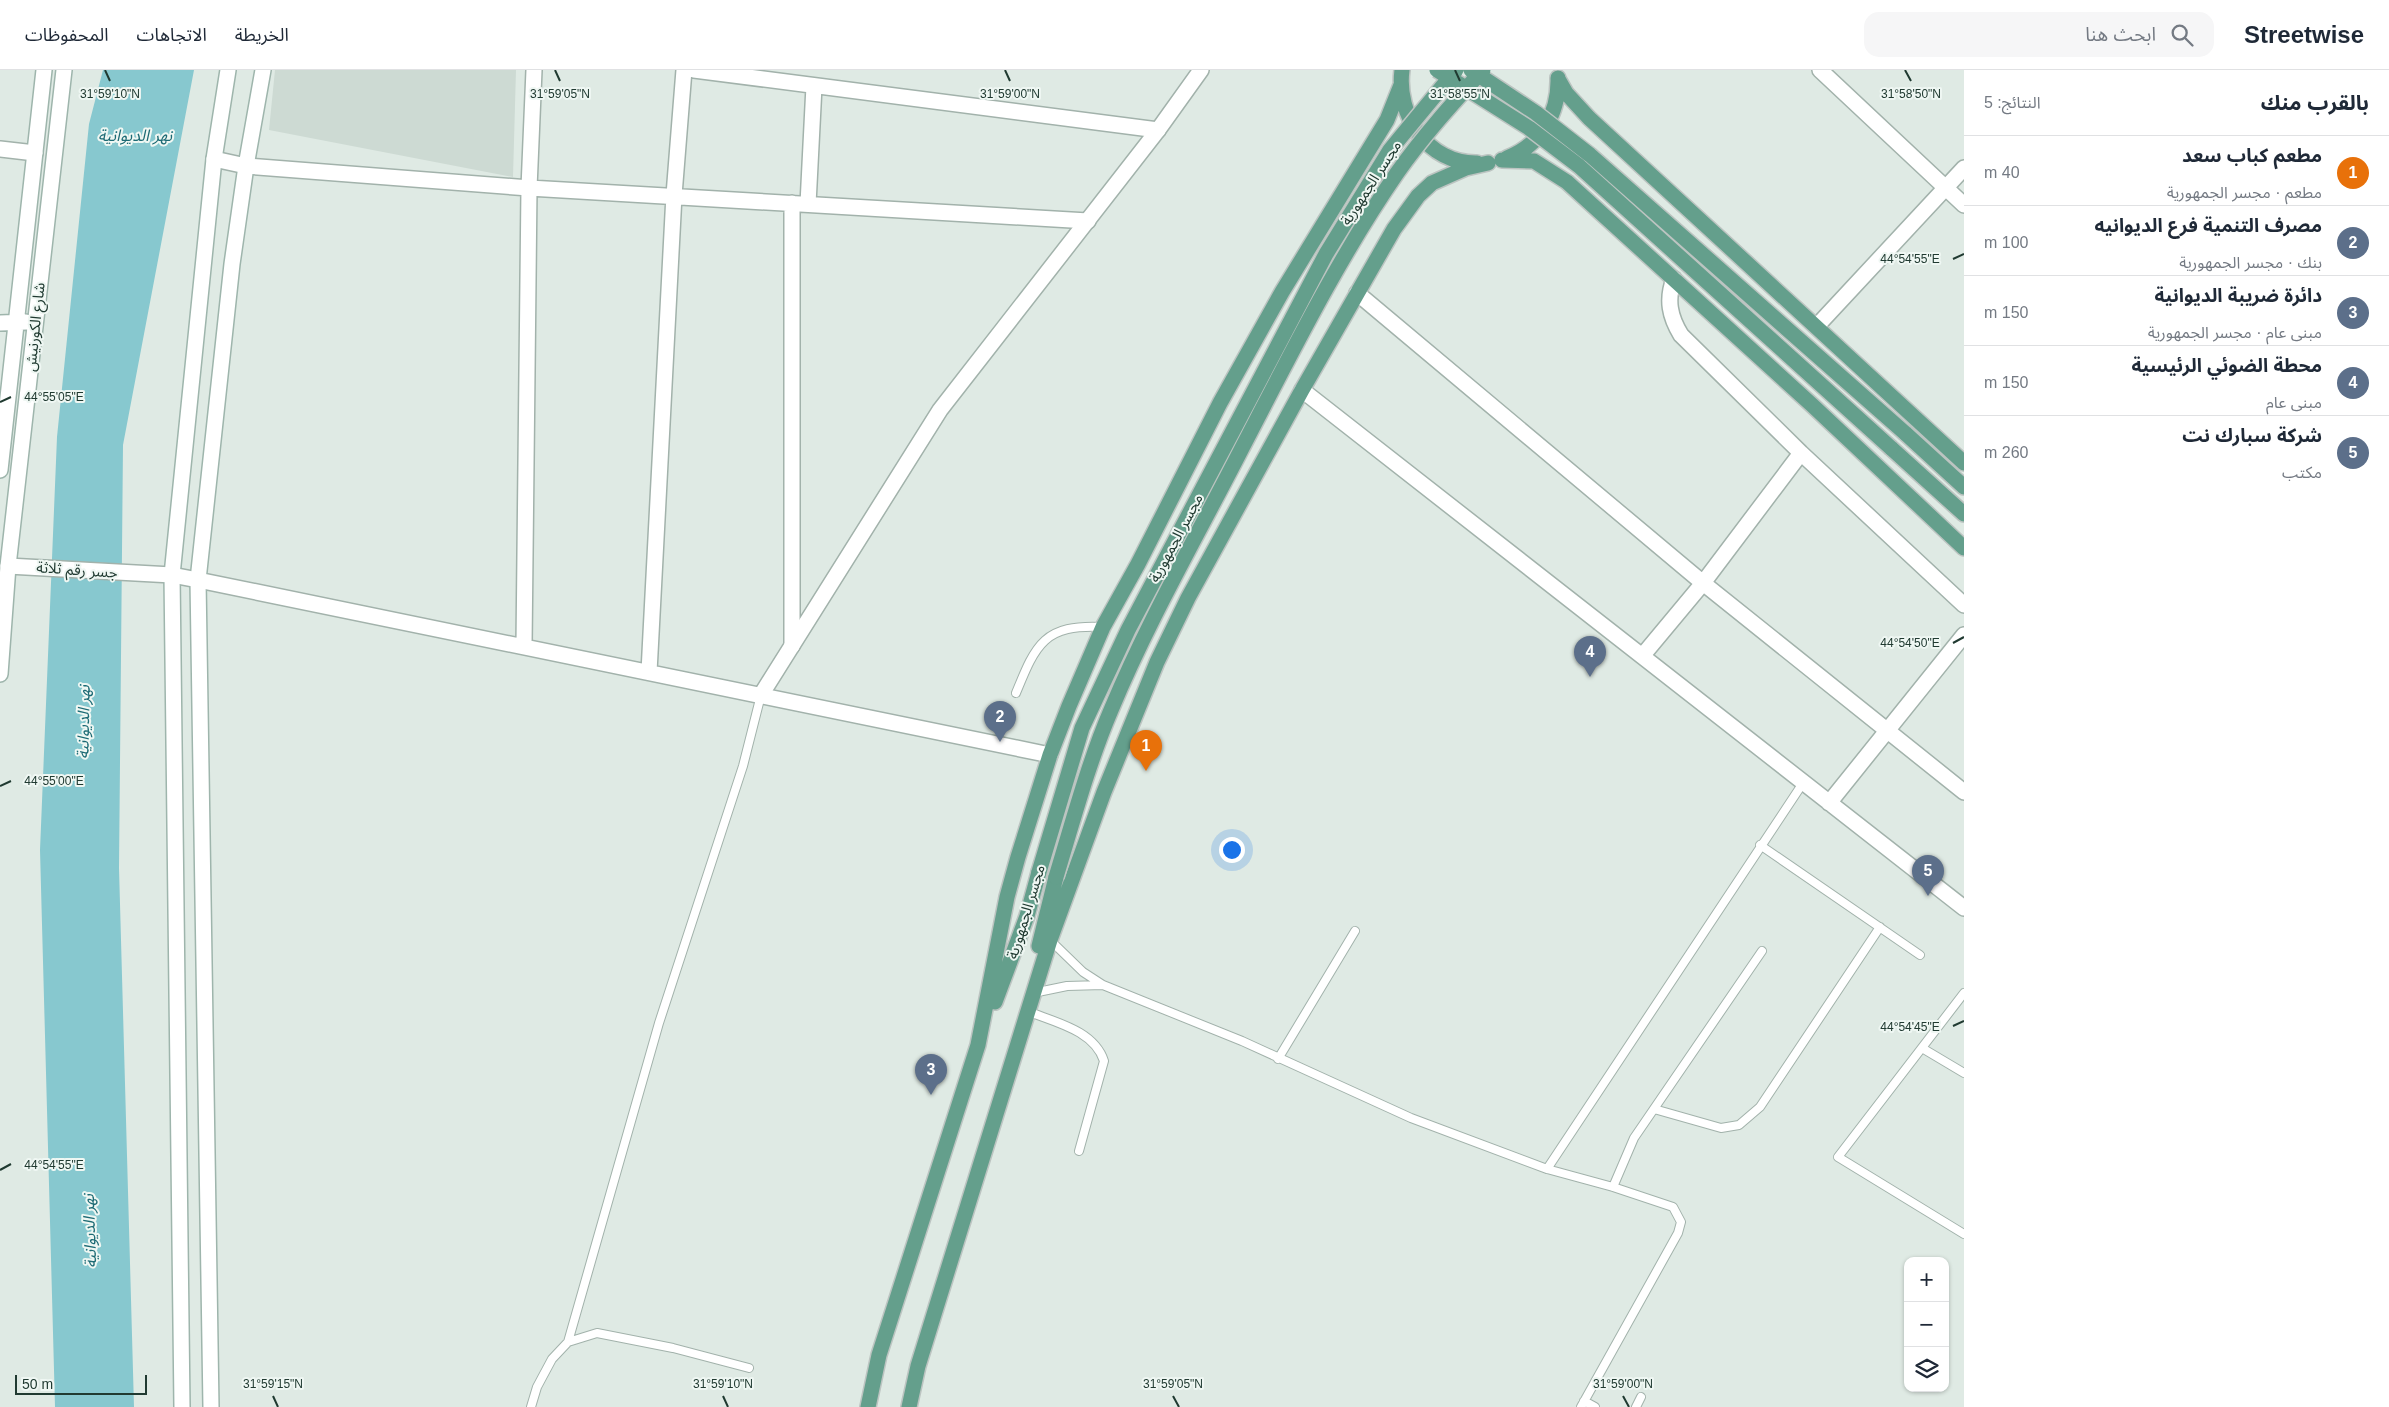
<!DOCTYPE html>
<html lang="ar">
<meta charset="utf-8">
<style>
:root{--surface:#fff;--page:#f6f6f7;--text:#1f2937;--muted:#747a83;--line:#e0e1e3;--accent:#2563eb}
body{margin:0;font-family:Helvetica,"Noto Sans Arabic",sans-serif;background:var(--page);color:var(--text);direction:rtl}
.controls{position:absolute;right:15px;bottom:15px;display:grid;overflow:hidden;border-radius:10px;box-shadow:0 1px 4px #0004}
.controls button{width:45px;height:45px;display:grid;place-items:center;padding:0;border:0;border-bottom:1px solid var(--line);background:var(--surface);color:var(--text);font:25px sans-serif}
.scale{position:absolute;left:15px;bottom:12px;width:132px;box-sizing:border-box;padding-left:5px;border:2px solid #203a31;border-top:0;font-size:14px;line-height:18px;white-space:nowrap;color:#203a31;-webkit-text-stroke:4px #eff7f3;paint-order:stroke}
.you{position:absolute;left:1231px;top:779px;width:18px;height:18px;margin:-12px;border:4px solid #fff;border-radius:50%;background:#1a73e8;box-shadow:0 0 0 8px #1a73e833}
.badge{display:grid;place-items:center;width:32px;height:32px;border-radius:50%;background:var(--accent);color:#fff;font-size:16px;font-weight:700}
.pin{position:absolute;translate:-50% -41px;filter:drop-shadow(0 1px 2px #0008)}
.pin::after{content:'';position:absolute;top:26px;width:18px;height:15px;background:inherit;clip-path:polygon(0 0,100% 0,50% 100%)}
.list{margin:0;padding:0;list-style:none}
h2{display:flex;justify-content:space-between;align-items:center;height:65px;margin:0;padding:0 20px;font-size:21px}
h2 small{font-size:16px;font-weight:400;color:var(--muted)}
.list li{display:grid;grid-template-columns:32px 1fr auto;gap:15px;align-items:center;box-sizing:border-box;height:70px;padding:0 20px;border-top:1px solid var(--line)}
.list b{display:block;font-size:19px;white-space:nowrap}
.list p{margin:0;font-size:16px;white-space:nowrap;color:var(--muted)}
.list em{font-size:16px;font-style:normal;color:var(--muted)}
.icon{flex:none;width:28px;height:28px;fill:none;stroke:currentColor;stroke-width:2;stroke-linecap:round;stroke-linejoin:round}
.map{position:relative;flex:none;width:1964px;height:1337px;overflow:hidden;direction:ltr}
header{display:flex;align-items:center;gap:30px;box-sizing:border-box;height:70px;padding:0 25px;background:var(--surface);border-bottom:1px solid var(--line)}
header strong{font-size:24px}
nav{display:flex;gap:28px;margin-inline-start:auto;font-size:18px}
.search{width:350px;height:45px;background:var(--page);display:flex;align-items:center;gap:12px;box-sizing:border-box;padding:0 18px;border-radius:15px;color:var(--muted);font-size:19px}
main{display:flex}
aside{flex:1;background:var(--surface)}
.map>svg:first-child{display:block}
</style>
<header>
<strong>Streetwise</strong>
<div class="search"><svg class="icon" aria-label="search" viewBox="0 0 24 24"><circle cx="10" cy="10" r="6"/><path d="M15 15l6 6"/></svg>ابحث هنا</div>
<nav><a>الخريطة</a><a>الاتجاهات</a><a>المحفوظات</a></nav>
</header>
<main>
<aside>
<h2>بالقرب منك<small>النتائج: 5</small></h2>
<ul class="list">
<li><span class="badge" style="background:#e8710a">1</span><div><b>مطعم كباب سعد</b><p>مطعم · مجسر الجمهورية</p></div><em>40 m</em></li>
<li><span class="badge" style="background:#5c6f8a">2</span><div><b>مصرف التنمية فرع الديوانيه</b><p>بنك · مجسر الجمهورية</p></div><em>100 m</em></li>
<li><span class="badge" style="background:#5c6f8a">3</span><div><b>دائرة ضريبة الديوانية</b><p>مبنى عام · مجسر الجمهورية</p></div><em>150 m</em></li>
<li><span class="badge" style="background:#5c6f8a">4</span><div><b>محطة الضوئي الرئيسية</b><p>مبنى عام</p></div><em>150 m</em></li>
<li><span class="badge" style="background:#5c6f8a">5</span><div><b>شركة سبارك نت</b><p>مكتب</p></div><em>260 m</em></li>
</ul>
</aside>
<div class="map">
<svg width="1964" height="1337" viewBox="0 0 1964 1337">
<rect width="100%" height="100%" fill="#dfeae4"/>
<path fill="#cddad3" d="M 275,0 L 516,0 L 513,107 L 269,60 Z"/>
<path fill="#87c8cf" d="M 103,0 L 194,0 L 123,375 L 119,798 L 134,1337 L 55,1337 L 40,780 L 57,367 L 89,54 Z"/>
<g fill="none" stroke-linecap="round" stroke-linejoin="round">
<defs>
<path id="service" d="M 1016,623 C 1036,574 1044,554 1103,557
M 1760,775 L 1920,885
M 1050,870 L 1083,902 L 1103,915 L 1242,971 L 1411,1048 L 1547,1099 L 1613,1117 L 1673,1137 L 1681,1152 L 1678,1163 L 1581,1337
M 1033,923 L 1067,916 L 1103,915
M 1964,923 L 1838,1087 L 1964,1164
M 1027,941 C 1054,952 1094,960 1104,991 L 1079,1081
M 1922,978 L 1964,1003
M 1278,989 L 1355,861
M 1654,1039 L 1721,1058 L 1739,1055 L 1760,1037 L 1880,857
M 1547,1099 L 1803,713
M 1613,1117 L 1634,1068 L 1762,881
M 568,1272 L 659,953 L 743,696 L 761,625
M 1584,1331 L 1595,1337
M 531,1337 L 537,1317 L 552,1289 L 568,1272 L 597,1263 L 673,1278 L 749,1298
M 1636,1337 L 1641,1327"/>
<path id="minor" d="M 694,0 L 1158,60
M 1820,0 L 1964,135
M 0,79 L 35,83
M 214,89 L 246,96 L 529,118 L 1088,151
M 792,133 L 792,576
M 808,134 L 814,16
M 1674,209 C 1666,230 1670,247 1681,265 L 1801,383 L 1964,535
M 1357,223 L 1703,513 L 1964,722
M 1817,256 L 1964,98
M 1302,320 L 1964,838
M 8,496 L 172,505 L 198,510 L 1050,685
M 524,576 L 529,118 L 534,0
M 1643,585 L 1703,513 L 1801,383
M 649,602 L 674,125 L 684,0
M 1829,733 L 1964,565"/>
<path id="tertiary" d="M 761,625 L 940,340 L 1158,60 L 1201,0"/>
<path id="secondary" d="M 0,253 L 26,252
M 0,400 L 44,0
M 0,604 L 8,496 L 64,0
M 182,1337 L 172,505 L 214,89 L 228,0
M 211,1337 L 198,510 L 232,194 L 246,96 L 263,0"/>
<path id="primary" d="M 1402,0 C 1396,45 1428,94 1477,93
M 1558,9 L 1566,23 L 1589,48 L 1964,393
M 1507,88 C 1541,75 1559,43 1558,8
M 1502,90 L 1534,91 L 1567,112 L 1812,335 L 1964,478
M 1905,363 L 1964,417
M 1891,378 L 1964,444
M 1039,876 L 1056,807
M 995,932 L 1027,846 L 1039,802
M 868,1337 L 879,1285 L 978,975 L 1007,827 L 1018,787 L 1050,685 L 1069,636 L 1103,557 L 1138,494 L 1220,333 L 1282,222 L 1387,50 L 1401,15
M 909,1337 L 918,1296 L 1050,870 L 1104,722 L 1157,592 L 1188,528 L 1302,320 L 1394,159 L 1418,126 L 1432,113 L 1466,98 L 1488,93"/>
</defs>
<use href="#service" stroke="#a2b2ab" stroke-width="10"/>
<use href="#minor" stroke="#a2b2ab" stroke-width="18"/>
<use href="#tertiary" stroke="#a2b2ab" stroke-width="18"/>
<use href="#secondary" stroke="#9eb5ac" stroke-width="18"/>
<use href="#primary" stroke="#bcc4c1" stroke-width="18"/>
<use href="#service" stroke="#fff" stroke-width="8"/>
<use href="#minor" stroke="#fff" stroke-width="15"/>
<use href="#tertiary" stroke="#fff" stroke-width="15"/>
<use href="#secondary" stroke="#fff" stroke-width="15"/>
<use href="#primary" stroke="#649f8c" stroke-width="15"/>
<defs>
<path id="primary-bridge" d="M 1437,0 L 1529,58 L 1579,96 L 1891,378
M 1471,0 L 1536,43 L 1590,85 L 1905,363
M 1039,802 L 1082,658 L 1128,560 L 1326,184 L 1390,80 L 1456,0
M 1056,807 C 1073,751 1088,694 1111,640 C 1148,551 1197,466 1241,380 C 1290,286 1337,190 1397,103 C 1423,66 1453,33 1483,0"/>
</defs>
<use href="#primary-bridge" stroke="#bcc4c1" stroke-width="18" stroke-linecap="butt"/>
<use href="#primary-bridge" stroke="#649f8c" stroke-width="15"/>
</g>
<path fill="none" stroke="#203a31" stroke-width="2" d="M 105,0 L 110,11M 555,0 L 560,11M 1005,0 L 1010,11M 1455,0 L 1460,11M 1905,0 L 1911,11M 1953,189 L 1964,184M 0,332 L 11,327M 1953,573 L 1964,567M 0,716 L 11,711M 1953,956 L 1964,951M 0,1100 L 11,1094M 273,1326 L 278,1337M 723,1326 L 728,1337M 1173,1326 L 1179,1337M 1623,1326 L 1629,1337"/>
<g text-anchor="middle" stroke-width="4" stroke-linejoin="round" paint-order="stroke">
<g font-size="15" fill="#203a31" stroke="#eff7f3">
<text transform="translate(1371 113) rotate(-57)" y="5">مجسر الجمهورية</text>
<text transform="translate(35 257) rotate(-84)" y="5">شارع الكورنيش</text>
<text transform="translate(1176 468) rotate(-62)" y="5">مجسر الجمهورية</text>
<text transform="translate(77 500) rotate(4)" y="5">جسر رقم ثلاثة</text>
<text transform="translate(1026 842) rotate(-73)" y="5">مجسر الجمهورية</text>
</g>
<g font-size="16" font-style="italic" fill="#1c6a74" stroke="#eff7f3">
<text x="135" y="71">نهر الديوانية</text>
<text transform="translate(83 652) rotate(-89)" y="6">نهر الديوانية</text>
<text transform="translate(89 1161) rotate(-92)" y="6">نهر الديوانية</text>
</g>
</g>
<g font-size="12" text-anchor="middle" fill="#203a31" stroke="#eff7f3" stroke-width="4" stroke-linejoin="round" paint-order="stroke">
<text x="110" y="28">31°59'10"N</text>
<text x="560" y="28">31°59'05"N</text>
<text x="1010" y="28">31°59'00"N</text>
<text x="1911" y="28">31°58'50"N</text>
<text x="1460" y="28">31°58'55"N</text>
<text x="1910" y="193">44°54'55"E</text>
<text x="54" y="331">44°55'05"E</text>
<text x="1910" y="577">44°54'50"E</text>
<text x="54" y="715">44°55'00"E</text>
<text x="1910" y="961">44°54'45"E</text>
<text x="54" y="1099">44°54'55"E</text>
<text x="273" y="1318">31°59'15"N</text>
<text x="723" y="1318">31°59'10"N</text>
<text x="1173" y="1318">31°59'05"N</text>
<text x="1623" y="1318">31°59'00"N</text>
</g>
</svg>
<div class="controls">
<button>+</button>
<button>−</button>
<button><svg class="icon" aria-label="layers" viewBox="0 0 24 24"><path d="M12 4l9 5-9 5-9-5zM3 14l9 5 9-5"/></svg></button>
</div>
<div class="scale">50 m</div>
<div class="you"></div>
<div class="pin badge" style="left:1146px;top:701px;background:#e8710a">1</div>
<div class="pin badge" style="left:1000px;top:672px;background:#5c6f8a">2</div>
<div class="pin badge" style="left:931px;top:1025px;background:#5c6f8a">3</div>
<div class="pin badge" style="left:1590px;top:607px;background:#5c6f8a">4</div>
<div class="pin badge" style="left:1928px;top:826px;background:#5c6f8a">5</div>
</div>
</main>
